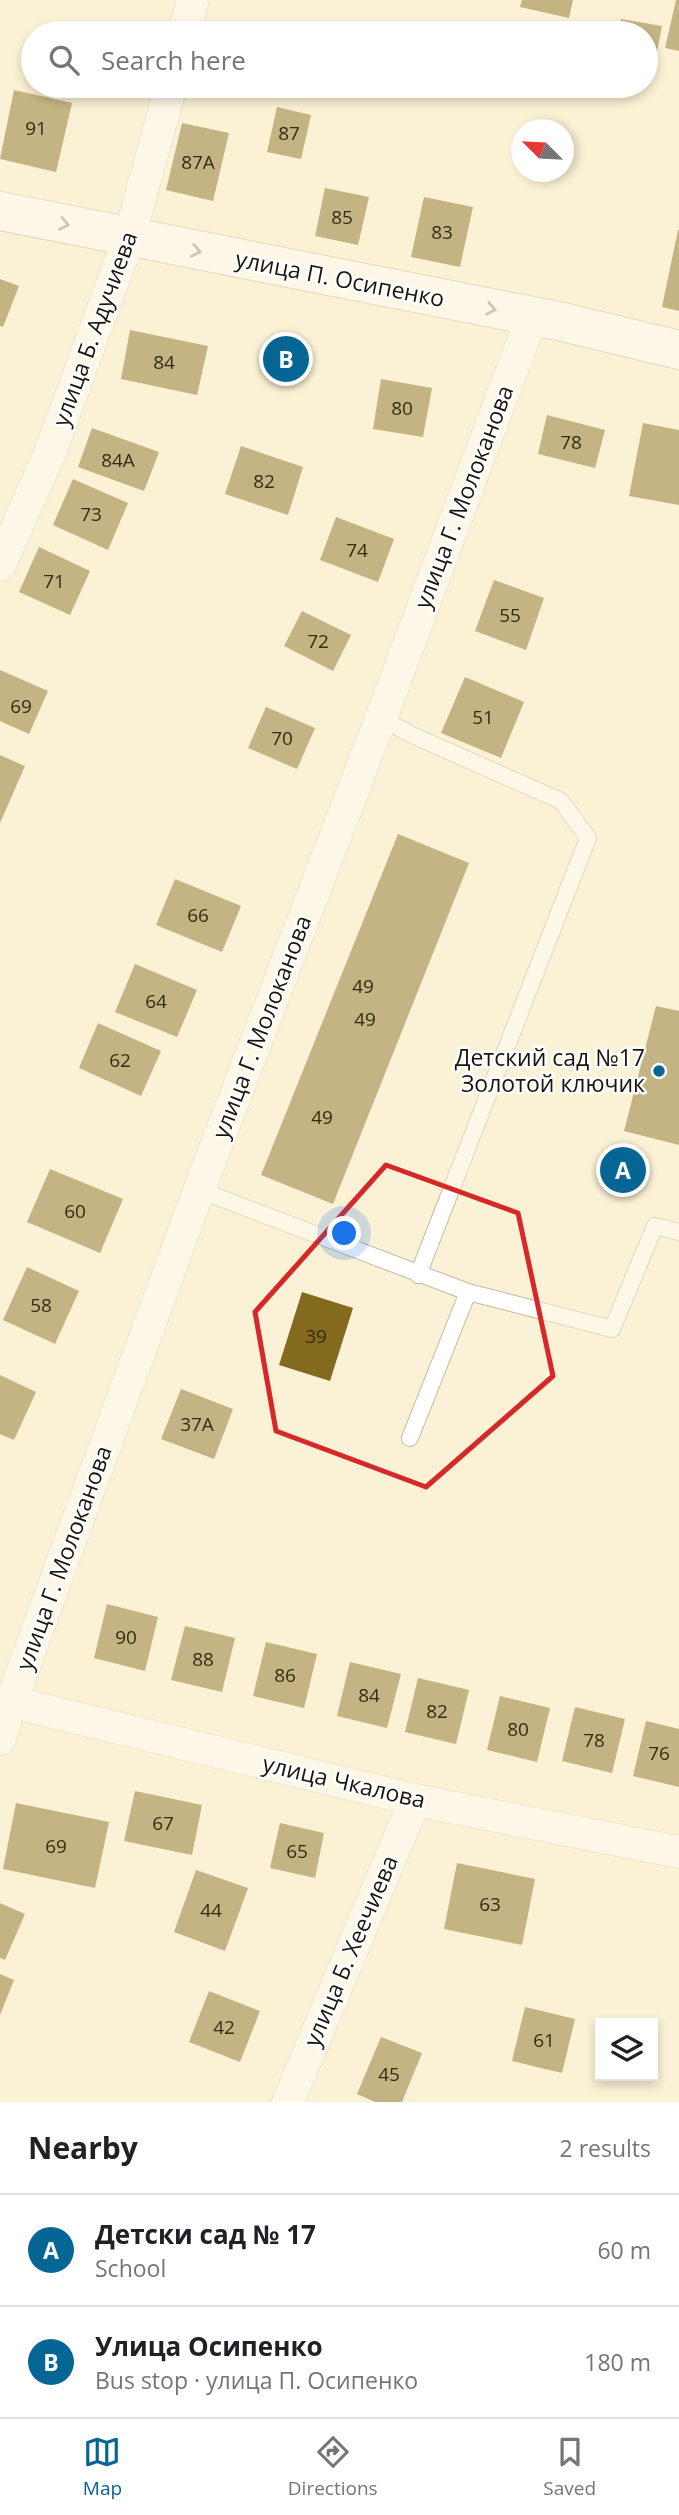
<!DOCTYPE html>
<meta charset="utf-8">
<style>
:root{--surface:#fff;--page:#f6f6f6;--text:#202124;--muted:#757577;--line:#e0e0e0;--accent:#056695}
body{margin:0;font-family:"Open Sans",sans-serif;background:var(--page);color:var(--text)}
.controls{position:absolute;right:21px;bottom:21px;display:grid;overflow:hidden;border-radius:0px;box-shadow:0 4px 10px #0003}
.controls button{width:63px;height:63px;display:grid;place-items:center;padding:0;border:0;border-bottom:2px solid var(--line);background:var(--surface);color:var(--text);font:35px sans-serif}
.compass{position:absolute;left:511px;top:119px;width:63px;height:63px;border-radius:50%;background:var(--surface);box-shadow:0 4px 10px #0003;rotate:294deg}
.you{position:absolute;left:345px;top:1234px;width:24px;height:24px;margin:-18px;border:5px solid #fff;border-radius:50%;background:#1a73e8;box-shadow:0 0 0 10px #1a73e833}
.badge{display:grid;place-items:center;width:46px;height:46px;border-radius:50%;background:var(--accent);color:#fff;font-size:23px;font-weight:700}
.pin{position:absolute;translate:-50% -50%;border:4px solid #fff;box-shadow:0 2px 7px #0006}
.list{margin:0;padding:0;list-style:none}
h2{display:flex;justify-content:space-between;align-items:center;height:91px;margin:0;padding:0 28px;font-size:30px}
h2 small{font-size:23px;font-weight:400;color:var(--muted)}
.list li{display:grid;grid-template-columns:46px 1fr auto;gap:21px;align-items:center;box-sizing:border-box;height:112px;padding:0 28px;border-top:2px solid var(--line)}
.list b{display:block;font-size:26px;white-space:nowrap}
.list p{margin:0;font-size:23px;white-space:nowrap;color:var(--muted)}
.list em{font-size:23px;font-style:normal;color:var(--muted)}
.icon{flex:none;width:38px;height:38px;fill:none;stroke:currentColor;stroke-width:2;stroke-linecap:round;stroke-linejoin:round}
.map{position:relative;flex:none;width:679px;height:2102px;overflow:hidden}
.search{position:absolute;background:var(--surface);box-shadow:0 4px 10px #0003;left:21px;right:21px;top:21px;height:77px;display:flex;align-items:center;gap:18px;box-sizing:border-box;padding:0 24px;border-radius:38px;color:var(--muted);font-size:26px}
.sheet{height:315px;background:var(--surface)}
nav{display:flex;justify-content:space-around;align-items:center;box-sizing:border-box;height:98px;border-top:2px solid var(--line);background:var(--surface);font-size:19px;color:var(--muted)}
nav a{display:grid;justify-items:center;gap:4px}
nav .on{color:var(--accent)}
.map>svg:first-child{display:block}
</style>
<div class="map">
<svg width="679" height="2102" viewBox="0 0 679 2102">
<rect width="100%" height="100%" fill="#fbf1d6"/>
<path fill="#836a1f" d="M 522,0 L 573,0 L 569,18 L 520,7 Z
M 676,0 L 679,0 L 679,51 L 665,48 Z
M 621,19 L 662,26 L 654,67 L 646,66 L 646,33 L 619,33 Z
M 14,90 L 72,103 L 56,172 L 0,159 Z
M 277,107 L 311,115 L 301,159 L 267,152 Z
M 182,123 L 229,133 L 213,201 L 166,190 Z
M 325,188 L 369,197 L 358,245 L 315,236 Z
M 424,197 L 473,207 L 460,267 L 411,257 Z
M 678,230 L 679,230 L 679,311 L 662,307 Z
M 0,279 L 19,286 L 3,327 L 0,326 Z
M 130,330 L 208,346 L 197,395 L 121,379 Z
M 270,353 L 296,357 L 293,379 L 266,374 Z
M 381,379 L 432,388 L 423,437 L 373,429 Z
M 547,415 L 605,430 L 595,468 L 538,454 Z
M 643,423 L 679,430 L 679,505 L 629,496 Z
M 92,428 L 159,452 L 144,491 L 78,467 Z
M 241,446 L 303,467 L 288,515 L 225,494 Z
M 73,479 L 128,503 L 108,550 L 53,525 Z
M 336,517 L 394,539 L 378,582 L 320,560 Z
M 39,547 L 90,571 L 70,615 L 19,592 Z
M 494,580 L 544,598 L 526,650 L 475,631 Z
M 302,611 L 351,635 L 333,671 L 284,646 Z
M 0,670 L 48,691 L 29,734 L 0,721 Z
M 465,677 L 524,702 L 501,758 L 441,733 Z
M 266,707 L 315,728 L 297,769 L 248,748 Z
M 0,755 L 25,766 L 0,823 Z
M 398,834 L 469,863 L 333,1204 L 261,1175 Z
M 175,879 L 241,906 L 222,952 L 156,925 Z
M 135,964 L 197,990 L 177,1037 L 115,1012 Z
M 656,1006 L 679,1011 L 679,1145 L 624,1131 Z
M 98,1023 L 161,1051 L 141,1096 L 79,1068 Z
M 50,1169 L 123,1199 L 100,1253 L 27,1222 Z
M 27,1267 L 79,1291 L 55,1344 L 3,1320 Z
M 302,1292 L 353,1308 L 330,1381 L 279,1365 Z
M 0,1375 L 36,1392 L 14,1440 L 0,1434 Z
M 181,1389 L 233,1409 L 214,1459 L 161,1439 Z
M 107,1604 L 158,1617 L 145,1671 L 94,1658 Z
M 185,1626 L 235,1638 L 222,1692 L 171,1680 Z
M 266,1642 L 317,1654 L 304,1708 L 253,1696 Z
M 350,1662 L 401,1674 L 387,1728 L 337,1716 Z
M 418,1678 L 469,1690 L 456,1744 L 405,1732 Z
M 500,1696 L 550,1708 L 537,1762 L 487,1750 Z
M 575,1707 L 625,1719 L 612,1773 L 562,1761 Z
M 646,1721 L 679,1729 L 679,1787 L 633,1776 Z
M 135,1791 L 202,1805 L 192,1855 L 124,1841 Z
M 16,1803 L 109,1822 L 95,1888 L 3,1869 Z
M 280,1823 L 324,1833 L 315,1878 L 270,1868 Z
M 457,1863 L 535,1879 L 522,1945 L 444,1929 Z
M 196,1870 L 248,1888 L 225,1951 L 174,1932 Z
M 0,1903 L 25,1914 L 5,1960 L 0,1958 Z
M 0,1974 L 14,1980 L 0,2015 Z
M 209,1991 L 260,2011 L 240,2062 L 189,2042 Z
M 525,2007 L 575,2019 L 562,2073 L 512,2061 Z
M 381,2037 L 422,2053 L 402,2102 L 375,2102 L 357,2094 Z"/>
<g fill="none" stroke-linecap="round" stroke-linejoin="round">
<defs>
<path id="service" d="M 381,718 L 412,735 L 561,801 L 588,838 L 418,1275
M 199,1190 L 468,1292 L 612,1329 L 655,1226 L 679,1232
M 410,1438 L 468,1292"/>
<path id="minor" d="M 184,33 L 193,0
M 0,565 L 49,455 L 129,238 L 171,86
M 11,1702 L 415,1800 L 679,1852
M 0,1739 L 11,1702 L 199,1190 L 381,718 L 532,317
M 288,2102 L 415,1800"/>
<path id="secondary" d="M 0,211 L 563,322 L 679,350"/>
</defs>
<use href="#service" stroke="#c2b99f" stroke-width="18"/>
<use href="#minor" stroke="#c2b99f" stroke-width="33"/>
<use href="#secondary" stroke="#c2b99f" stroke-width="40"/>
<use href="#service" stroke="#fff" stroke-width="16"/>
<use href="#minor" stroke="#fff" stroke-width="32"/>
<use href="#secondary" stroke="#fff" stroke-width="38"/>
</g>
<defs><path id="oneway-chevron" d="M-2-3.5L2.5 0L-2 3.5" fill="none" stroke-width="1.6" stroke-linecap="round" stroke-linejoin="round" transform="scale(1.75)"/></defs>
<g stroke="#989692">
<use href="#oneway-chevron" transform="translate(64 224) rotate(12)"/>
<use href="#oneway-chevron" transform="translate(196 251) rotate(11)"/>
<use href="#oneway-chevron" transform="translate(491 309) rotate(11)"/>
</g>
<path d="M0 0H679V2102H0ZM 386,1165 L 518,1213 L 553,1376 L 426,1487 L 276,1431 L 255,1312 Z" fill="#fbf1d6" fill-opacity=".55" fill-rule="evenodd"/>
<path fill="none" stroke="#d62828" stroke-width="5" stroke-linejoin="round" d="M 386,1165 L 518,1213 L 553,1376 L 426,1487 L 276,1431 L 255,1312 Z"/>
<circle fill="#056695" stroke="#fff" stroke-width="2.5" cx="659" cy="1071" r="7"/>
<g text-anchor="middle" stroke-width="5" stroke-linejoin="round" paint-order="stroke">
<g font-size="19" fill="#342b12">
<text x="36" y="135">91</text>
<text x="289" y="140">87</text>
<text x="198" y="169">87А</text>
<text x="342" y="224">85</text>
<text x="442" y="239">83</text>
<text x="164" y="369">84</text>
<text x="402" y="415">80</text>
<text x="571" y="449">78</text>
<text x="118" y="467">84А</text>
<text x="264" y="488">82</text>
<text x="91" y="521">73</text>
<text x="357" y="557">74</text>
<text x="54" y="588">71</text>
<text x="510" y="622">55</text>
<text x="318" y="648">72</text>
<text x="21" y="713">69</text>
<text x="483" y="724">51</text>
<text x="282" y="745">70</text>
<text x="198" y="922">66</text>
<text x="363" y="993">49</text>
<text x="156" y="1008">64</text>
<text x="365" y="1026">49</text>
<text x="120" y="1067">62</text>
<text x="322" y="1124">49</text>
<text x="75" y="1218">60</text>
<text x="41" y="1312">58</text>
<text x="316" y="1343">39</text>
<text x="197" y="1431">37А</text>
<text x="126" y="1644">90</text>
<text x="203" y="1666">88</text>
<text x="285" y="1682">86</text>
<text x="369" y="1702">84</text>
<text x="437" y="1718">82</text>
<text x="518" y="1736">80</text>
<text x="594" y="1747">78</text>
<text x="659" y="1760">76</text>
<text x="163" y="1830">67</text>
<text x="56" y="1853">69</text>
<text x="297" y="1858">65</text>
<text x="490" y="1911">63</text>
<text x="211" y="1917">44</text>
<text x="224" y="2034">42</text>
<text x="544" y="2047">61</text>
<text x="389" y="2081">45</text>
</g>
<g font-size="23" fill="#1a160d" stroke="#fff">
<text transform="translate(340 279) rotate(11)" y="8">улица П. Осипенко</text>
<text transform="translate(95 329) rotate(-70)" y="8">улица Б. Адучиева</text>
<text transform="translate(464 497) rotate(-69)" y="8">улица Г. Молоканова</text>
<text transform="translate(262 1027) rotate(-69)" y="8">улица Г. Молоканова</text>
<text transform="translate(64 1558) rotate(-70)" y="8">улица Г. Молоканова</text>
<text transform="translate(344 1782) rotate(13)" y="8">улица Чкалова</text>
<text transform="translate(351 1951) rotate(-67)" y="8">улица Б. Хеечиева</text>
</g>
<g font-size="23" fill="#1a160d" stroke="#fff" text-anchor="end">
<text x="645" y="1066">Детский сад №17<tspan x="645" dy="26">Золотой ключик</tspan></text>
</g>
</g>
</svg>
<div class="controls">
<button><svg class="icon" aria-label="layers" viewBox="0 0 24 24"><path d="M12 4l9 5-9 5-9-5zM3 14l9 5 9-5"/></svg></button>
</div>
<svg class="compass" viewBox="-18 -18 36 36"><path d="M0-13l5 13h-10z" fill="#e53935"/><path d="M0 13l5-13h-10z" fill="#757577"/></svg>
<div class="you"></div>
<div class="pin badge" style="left:623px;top:1170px">A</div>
<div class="pin badge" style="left:286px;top:359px">B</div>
<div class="search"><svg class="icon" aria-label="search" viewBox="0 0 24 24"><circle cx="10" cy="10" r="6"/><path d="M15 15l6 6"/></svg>Search here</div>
</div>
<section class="sheet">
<h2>Nearby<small>2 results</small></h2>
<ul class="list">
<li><span class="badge">A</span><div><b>Детски сад № 17</b><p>School</p></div><em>60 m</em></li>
<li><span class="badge">B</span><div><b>Улица Осипенко</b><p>Bus stop · улица П. Осипенко</p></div><em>180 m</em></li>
</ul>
</section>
<nav>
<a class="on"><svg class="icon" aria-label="map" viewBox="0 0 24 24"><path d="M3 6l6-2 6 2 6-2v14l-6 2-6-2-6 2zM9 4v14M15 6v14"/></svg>Map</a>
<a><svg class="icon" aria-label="directions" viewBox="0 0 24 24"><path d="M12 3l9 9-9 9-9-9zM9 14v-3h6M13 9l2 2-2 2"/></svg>Directions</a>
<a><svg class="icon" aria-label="saved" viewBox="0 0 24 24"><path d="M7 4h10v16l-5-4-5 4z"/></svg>Saved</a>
</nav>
